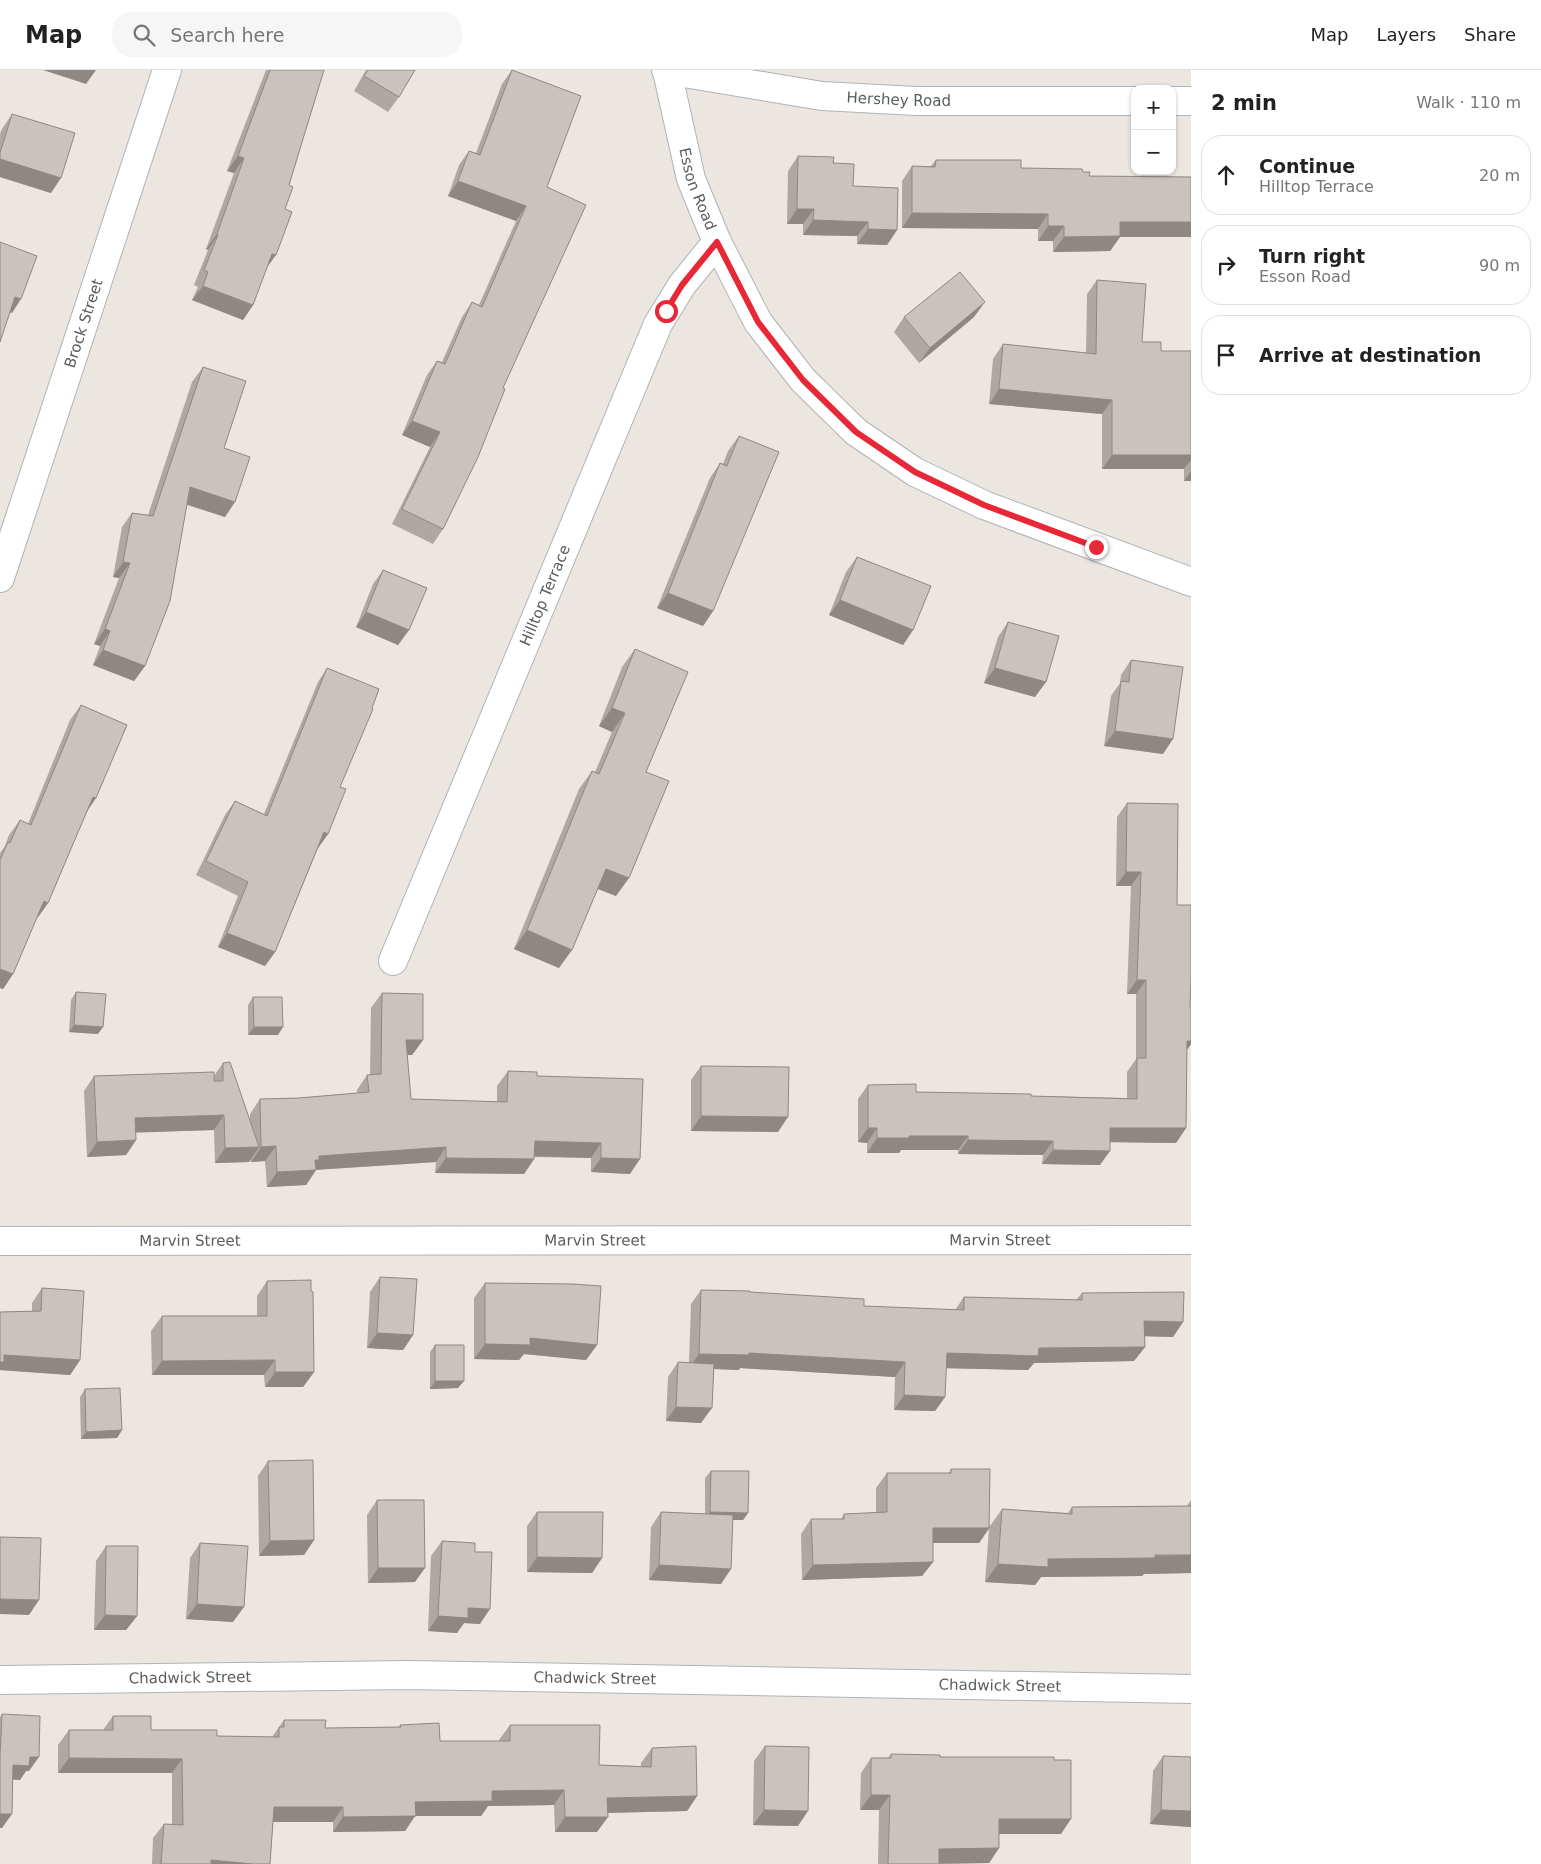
<!DOCTYPE html>
<meta charset="utf-8">
<style>
:root{--surface:#fff;--page:#f6f6f6;--text:#222;--muted:#767676;--line:#e0e0e0}
body{margin:0;font-family:"DejaVu Sans",sans-serif;background:var(--page);color:var(--text)}
.controls{position:absolute;right:15px;top:15px;display:grid;overflow:hidden;border-radius:10px;box-shadow:0 1px 4px #0004}
.controls button{width:45px;height:45px;display:grid;place-items:center;padding:0;border:0;border-bottom:1px solid var(--line);background:var(--surface);color:var(--text);font:25px sans-serif}
.stop{position:absolute;width:15px;height:15px;margin:-11px;border:4px solid #e82837;border-radius:50%;background:#fff}
.stop.end{background:#e82837;border-color:#fff;box-shadow:0 1px 5px #0008}
.list{margin:0;padding:0;list-style:none}
h2{display:flex;justify-content:space-between;align-items:center;height:65px;margin:0;padding:0 20px;font-size:21px}
h2 small{font-size:16px;font-weight:400;color:var(--muted)}
.list li{display:grid;grid-template-columns:32px 1fr auto;gap:15px;align-items:center;box-sizing:border-box;height:80px;margin:0 10px 10px;padding:0 10px;border:1px solid var(--line);border-radius:20px}
.list b{display:block;font-size:19px;white-space:nowrap}
.list p{margin:0;font-size:16px;white-space:nowrap;color:var(--muted)}
.list em{font-size:16px;font-style:normal;color:var(--muted)}
.icon{flex:none;width:28px;height:28px;fill:none;stroke:currentColor;stroke-width:2;stroke-linecap:round;stroke-linejoin:round}
.map{position:relative;flex:none;width:1191px;height:1794px;overflow:hidden}
header{display:flex;align-items:center;gap:30px;box-sizing:border-box;height:70px;padding:0 25px;background:var(--surface);border-bottom:1px solid var(--line)}
header strong{font-size:24px}
nav{display:flex;gap:28px;margin-inline-start:auto;font-size:18px}
.search{width:350px;height:45px;background:var(--page);display:flex;align-items:center;gap:12px;box-sizing:border-box;padding:0 18px;border-radius:20px;color:var(--muted);font-size:19px}
main{display:flex}
aside{flex:1;background:var(--surface)}
.map>svg:first-child{display:block}
</style>
<header>
<strong>Map</strong>
<div class="search"><svg class="icon" aria-label="search" viewBox="0 0 24 24"><circle cx="10" cy="10" r="6"/><path d="M15 15l6 6"/></svg>Search here</div>
<nav><a>Map</a><a>Layers</a><a>Share</a></nav>
</header>
<main>
<div class="map">
<svg width="1191" height="1794" viewBox="0 0 1191 1794">
<rect width="100%" height="100%" fill="#ebe6df"/>
<g fill="none" stroke-linecap="round" stroke-linejoin="round">
<defs>
<g id="street">
<path id="s1" d="M 666,0 L 822,26 L 916,31 L 1135,31"/>
<path id="s2" d="M 667,1 L 691,109 L 717,172 L 758,252 L 803,310 L 856,362 L 915,402 L 984,435 L 1191,512"/>
<path d="M 1172,31 L 1191,31"/>
<path id="s3" d="M 0,508 L 167,0"/>
<path id="s4" d="M 393,891 L 658,254 L 682,215 L 717,172"/>
<path id="s5" d="M 0,1171 L 1191,1170"/>
<path id="s6" d="M 0,1610 L 408,1605 L 1191,1619"/>
</g>
</defs>
<use href="#street" stroke="#b0b3b7" stroke-width="30"/>
<use href="#street" stroke="#fff" stroke-width="28"/>
</g>
<path fill="#ada8a3" d="M 266,0 L 324,0 L 289,115 L 285,139 L 267,197 L 253,235 L 243,250 L 192,230 L 198,217 L 194,215 L 208,180 L 206,179 L 234,103 L 227,101 Z
M 366,0 L 415,0 L 399,27 L 388,42 L 354,21 Z
M 512,0 L 547,117 L 503,318 L 443,459 L 433,474 L 392,454 L 430,377 L 402,365 L 427,305 L 437,291 L 442,292 L 462,247 L 472,232 L 479,235 L 516,151 L 448,126 L 459,95 L 469,81 L 476,83 L 502,14 Z
M 12,44 L 51,123 L 0,107 L 0,64 L 2,59 Z
M 798,86 L 833,93 L 853,116 L 897,160 L 887,175 L 857,174 L 857,166 L 803,165 L 803,154 L 787,154 L 788,101 Z
M 936,90 L 1021,98 L 1083,102 L 1089,106 L 1191,107 L 1191,167 L 1120,167 L 1110,181 L 1053,182 L 1053,171 L 1038,171 L 1038,159 L 902,158 L 902,111 L 912,96 L 931,96 Z
M 1097,210 L 1142,272 L 1161,281 L 1191,281 L 1191,411 L 1184,411 L 1184,399 L 1102,399 L 1102,344 L 989,334 L 993,289 L 1003,274 L 1086,283 L 1087,224 Z
M 904,247 L 974,247 L 919,293 L 894,262 Z
M 203,297 L 224,378 L 225,447 L 187,435 L 145,596 L 134,611 L 93,595 L 100,576 L 94,574 L 119,508 L 113,507 L 122,457 L 132,443 L 148,445 L 192,312 Z
M 739,366 L 713,541 L 703,556 L 657,538 L 710,408 L 720,393 L 723,394 L 728,381 Z
M 857,487 L 913,560 L 903,575 L 829,545 L 846,502 Z
M 383,500 L 409,560 L 398,575 L 356,557 L 373,514 Z
M 1008,552 L 1035,627 L 984,613 L 998,567 Z
M 635,579 L 616,826 L 598,819 L 559,898 L 514,879 L 579,719 L 592,701 L 595,702 L 612,662 L 599,656 L 622,597 Z
M 1131,590 L 1163,684 L 1104,676 L 1111,626 L 1120,613 L 1121,605 Z
M 327,598 L 372,638 L 340,717 L 328,764 L 318,778 L 275,882 L 265,896 L 218,877 L 238,826 L 196,805 L 225,745 L 235,731 L 264,744 L 318,612 Z
M 81,635 L 86,743 L 48,833 L 38,847 L 37,847 L 13,904 L 3,919 L 0,918 L 0,783 L 5,776 L 9,765 L 20,750 L 28,754 L 70,650 Z
M 1127,733 L 1177,835 L 1190,938 L 1191,974 L 1187,980 L 1186,1058 L 1176,1073 L 1110,1072 L 1100,1095 L 1042,1094 L 1043,1085 L 958,1084 L 958,1080 L 901,1080 L 899,1083 L 867,1083 L 867,1073 L 858,1072 L 858,1029 L 868,1015 L 916,1022 L 1031,1026 L 1127,1028 L 1127,1002 L 1136,989 L 1136,924 L 1127,924 L 1131,816 L 1116,816 L 1117,747 Z
M 76,922 L 98,964 L 69,962 L 71,930 Z
M 382,923 L 423,970 L 412,985 L 407,985 L 411,1029 L 497,1032 L 497,1016 L 508,1001 L 537,1006 L 630,1104 L 591,1102 L 591,1088 L 534,1087 L 534,1089 L 524,1104 L 435,1103 L 436,1092 L 316,1100 L 306,1115 L 267,1117 L 265,1091 L 251,1092 L 250,1089 L 249,1092 L 215,1093 L 214,1060 L 136,1062 L 136,1070 L 126,1085 L 87,1087 L 84,1021 L 94,1006 L 214,1006 L 223,993 L 250,1050 L 250,1044 L 260,1029 L 299,1028 L 357,1023 L 357,1020 L 367,1005 L 370,1005 L 371,938 Z
M 253,927 L 278,965 L 248,965 L 248,935 Z
M 701,996 L 778,1062 L 691,1061 L 691,1010 Z
M 380,1207 L 413,1265 L 403,1280 L 367,1278 L 370,1222 Z
M 267,1211 L 314,1302 L 303,1317 L 265,1317 L 264,1305 L 152,1305 L 151,1261 L 162,1246 L 257,1246 L 257,1226 Z
M 485,1213 L 597,1275 L 586,1290 L 524,1284 L 519,1290 L 474,1289 L 474,1228 Z
M 42,1218 L 80,1290 L 70,1305 L 0,1300 L 0,1242 L 32,1241 L 32,1233 Z
M 701,1220 L 750,1222 L 864,1236 L 955,1240 L 964,1227 L 1076,1230 L 1082,1223 L 1183,1252 L 1173,1267 L 1145,1266 L 1145,1277 L 1134,1291 L 1034,1293 L 1028,1300 L 946,1298 L 945,1327 L 935,1341 L 894,1340 L 895,1307 L 740,1298 L 739,1300 L 714,1299 L 701,1353 L 666,1351 L 668,1307 L 678,1292 L 689,1292 L 691,1234 Z
M 435,1275 L 458,1318 L 430,1319 L 430,1282 Z
M 85,1319 L 122,1360 L 117,1368 L 81,1369 L 80,1327 Z
M 268,1391 L 314,1470 L 304,1485 L 259,1486 L 258,1406 Z
M 951,1399 L 990,1456 L 1002,1439 L 1068,1443 L 1072,1437 L 1187,1436 L 1191,1430 L 1191,1503 L 1144,1504 L 1142,1506 L 1041,1507 L 1035,1515 L 985,1512 L 989,1459 L 979,1473 L 933,1473 L 933,1492 L 922,1506 L 802,1510 L 801,1464 L 811,1449 L 841,1449 L 844,1444 L 876,1443 L 876,1418 L 887,1403 L 949,1403 Z
M 711,1401 L 748,1443 L 743,1450 L 733,1450 L 721,1514 L 649,1510 L 651,1457 L 661,1442 L 705,1444 L 705,1408 Z
M 377,1430 L 415,1512 L 368,1513 L 367,1445 Z
M 537,1442 L 602,1488 L 592,1503 L 527,1502 L 527,1456 Z
M 442,1471 L 475,1482 L 480,1554 L 464,1553 L 457,1563 L 428,1561 L 431,1486 Z
M 200,1473 L 233,1552 L 186,1549 L 190,1488 Z
M 106,1476 L 137,1546 L 126,1560 L 94,1560 L 96,1491 Z
M 2,1644 L 29,1701 L 26,1701 L 20,1710 L 13,1709 L 2,1758 L 0,1758 L 0,1647 Z
M 113,1646 L 151,1660 L 217,1666 L 272,1667 L 284,1650 L 325,1658 L 399,1657 L 400,1655 L 440,1671 L 499,1671 L 499,1670 L 510,1655 L 599,1695 L 641,1696 L 641,1693 L 652,1678 L 697,1726 L 687,1741 L 608,1743 L 597,1762 L 555,1762 L 554,1735 L 488,1736 L 481,1746 L 415,1746 L 405,1761 L 333,1762 L 333,1752 L 273,1752 L 270,1794 L 152,1794 L 153,1768 L 164,1754 L 172,1754 L 172,1703 L 58,1703 L 58,1675 L 69,1660 L 103,1660 Z
M 765,1676 L 798,1756 L 753,1755 L 754,1691 Z
M 891,1684 L 940,1687 L 1061,1764 L 999,1764 L 999,1778 L 989,1793 L 878,1794 L 879,1740 L 860,1740 L 861,1703 L 871,1688 L 888,1688 Z
M 1163,1686 L 1191,1757 L 1150,1754 L 1153,1701 Z"/>
<path fill="#8d8884" d="M 43,0 L 96,0 L 86,14 Z
M 238,86 L 244,88 L 234,103 L 227,101 Z
M 0,89 L 61,108 L 51,123 L 0,107 Z
M 458,111 L 526,136 L 516,151 L 448,126 Z
M 797,139 L 814,139 L 803,154 L 787,154 Z
M 912,143 L 1048,144 L 1038,159 L 902,158 Z
M 813,150 L 868,152 L 857,166 L 803,165 Z
M 1120,152 L 1191,152 L 1191,167 L 1120,167 L 1110,181 L 1053,182 L 1064,167 Z
M 1048,156 L 1064,156 L 1053,171 L 1038,171 Z
M 868,159 L 897,160 L 887,175 L 857,174 Z
M 217,164 L 218,165 L 208,180 L 206,179 Z
M 272,184 L 276,185 L 265,200 Z
M 203,216 L 253,235 L 243,250 L 192,230 Z
M 15,227 L 21,229 L 12,243 L 5,241 Z
M 985,232 L 974,247 L 919,293 L 930,278 Z
M 999,319 L 1112,330 L 1102,344 L 989,334 Z
M 412,351 L 440,362 L 430,377 L 402,365 Z
M 1112,385 L 1191,385 L 1191,390 L 1184,399 L 1102,399 Z
M 1191,401 L 1191,411 L 1184,411 Z
M 190,417 L 235,432 L 225,447 L 180,432 Z
M 123,492 L 130,493 L 119,508 L 113,507 Z
M 668,523 L 713,541 L 703,556 L 657,538 Z
M 840,530 L 913,560 L 903,575 L 829,545 Z
M 366,542 L 409,560 L 398,575 L 356,557 Z
M 105,559 L 110,561 L 100,576 L 94,574 Z
M 103,580 L 145,596 L 134,611 L 93,595 Z
M 995,598 L 1046,612 L 1035,627 L 984,613 Z
M 612,638 L 625,643 L 612,662 L 599,656 Z
M 1115,661 L 1173,669 L 1163,684 L 1104,676 Z
M 93,727 L 96,728 L 86,743 Z
M 324,762 L 328,764 L 318,778 L 314,776 Z
M 606,799 L 629,808 L 616,826 L 593,817 Z
M 1126,802 L 1141,802 L 1131,816 L 1116,816 Z
M 44,831 L 48,833 L 38,847 L 33,845 Z
M 527,860 L 572,880 L 559,898 L 514,879 Z
M 227,863 L 275,882 L 265,896 L 218,877 Z
M 0,899 L 13,904 L 3,919 L 0,918 Z
M 1137,910 L 1146,910 L 1136,924 L 1127,924 Z
M 74,955 L 103,957 L 98,964 L 69,962 Z
M 254,957 L 283,957 L 278,965 L 248,965 Z
M 406,970 L 423,970 L 412,985 L 396,985 Z
M 1187,971 L 1191,971 L 1191,974 L 1183,985 Z
M 224,1045 L 214,1060 L 125,1063 L 135,1048 Z
M 701,1046 L 788,1047 L 778,1062 L 691,1061 Z
M 868,1058 L 877,1058 L 867,1073 L 858,1072 Z
M 1110,1058 L 1186,1058 L 1176,1073 L 1100,1072 Z
M 909,1066 L 968,1066 L 958,1080 L 901,1080 L 899,1083 L 867,1083 L 877,1068 Z
M 136,1070 L 126,1085 L 87,1087 L 97,1072 Z
M 968,1070 L 1053,1071 L 1043,1085 L 958,1084 Z
M 535,1071 L 601,1073 L 591,1088 L 524,1086 Z
M 276,1076 L 265,1091 L 251,1092 L 261,1077 Z
M 259,1077 L 249,1092 L 215,1093 L 225,1078 Z
M 446,1077 L 436,1092 L 312,1100 L 316,1100 L 306,1115 L 267,1117 L 277,1102 L 319,1086 Z
M 1053,1080 L 1110,1081 L 1100,1095 L 1042,1094 Z
M 446,1088 L 534,1089 L 524,1104 L 435,1103 Z
M 601,1088 L 640,1089 L 630,1104 L 591,1102 Z
M 1144,1251 L 1183,1252 L 1173,1267 L 1134,1266 Z
M 377,1263 L 413,1265 L 403,1280 L 367,1278 Z
M 530,1268 L 597,1275 L 586,1290 L 524,1284 L 519,1290 L 474,1289 L 485,1274 Z
M 1145,1277 L 1134,1291 L 1034,1293 L 1028,1300 L 936,1298 L 947,1283 L 1039,1278 Z
M 749,1283 L 905,1292 L 895,1307 L 740,1298 L 739,1300 L 689,1298 L 699,1284 Z
M 4,1285 L 80,1290 L 70,1305 L 0,1300 L 0,1290 Z
M 275,1290 L 264,1305 L 152,1305 L 162,1291 Z
M 275,1302 L 314,1302 L 303,1317 L 265,1317 Z
M 435,1311 L 464,1311 L 458,1318 L 430,1319 Z
M 904,1325 L 945,1327 L 935,1341 L 894,1340 Z
M 676,1337 L 712,1338 L 701,1353 L 666,1351 Z
M 122,1360 L 117,1368 L 81,1369 L 86,1362 Z
M 710,1442 L 748,1443 L 743,1450 L 705,1450 Z
M 933,1458 L 989,1458 L 979,1473 L 922,1473 Z
M 314,1470 L 304,1485 L 259,1486 L 270,1471 Z
M 1191,1485 L 1191,1503 L 1144,1504 L 1142,1506 L 1041,1507 L 1035,1515 L 985,1512 L 998,1494 L 1048,1489 Z
M 537,1487 L 602,1488 L 592,1503 L 527,1502 Z
M 933,1492 L 922,1506 L 802,1510 L 813,1495 Z
M 659,1495 L 731,1499 L 721,1514 L 649,1510 Z
M 378,1498 L 425,1498 L 415,1512 L 368,1513 Z
M 0,1529 L 39,1530 L 29,1545 L 0,1544 Z
M 197,1534 L 244,1537 L 233,1552 L 186,1549 Z
M 468,1538 L 490,1539 L 480,1554 L 464,1553 L 457,1563 L 428,1561 L 438,1546 Z
M 105,1545 L 137,1546 L 126,1560 L 94,1560 Z
M 30,1687 L 39,1687 L 29,1701 L 26,1701 L 20,1710 L 3,1709 L 13,1695 Z
M 69,1688 L 182,1689 L 172,1703 L 58,1703 Z
M 564,1720 L 554,1735 L 488,1736 L 481,1746 L 415,1746 L 405,1761 L 333,1762 L 343,1747 L 415,1732 L 492,1721 Z
M 871,1725 L 890,1725 L 879,1740 L 860,1740 Z
M 697,1726 L 687,1741 L 597,1743 L 607,1728 Z
M 274,1737 L 343,1737 L 333,1752 L 263,1752 Z
M 764,1740 L 808,1741 L 798,1756 L 753,1755 Z
M 1161,1740 L 1191,1741 L 1191,1757 L 1150,1754 Z
M 0,1744 L 12,1744 L 2,1758 L 0,1758 Z
M 565,1747 L 608,1747 L 597,1762 L 555,1762 Z
M 999,1749 L 1071,1749 L 1061,1764 L 988,1764 Z
M 999,1778 L 989,1793 L 928,1794 L 939,1779 Z
M 211,1790 L 253,1794 L 209,1794 Z"/>
<path fill="#c9c3bd" stroke="#8d8884" d="M 270,0 L 324,0 L 289,115 L 293,117 L 285,139 L 292,142 L 276,185 L 272,184 L 253,235 L 203,216 L 208,202 L 204,200 L 218,165 L 217,164 L 244,88 L 238,86 Z
M 368,0 L 415,0 L 399,27 L 364,6 Z
M 512,0 L 581,26 L 547,117 L 586,135 L 503,318 L 505,319 L 478,387 L 443,459 L 402,439 L 440,362 L 412,351 L 437,291 L 445,294 L 472,232 L 482,237 L 526,136 L 458,111 L 469,81 L 480,85 Z
M 12,44 L 75,63 L 61,108 L 0,89 L 0,83 Z
M 798,86 L 834,87 L 833,93 L 854,94 L 853,116 L 898,118 L 897,160 L 868,159 L 868,152 L 813,150 L 814,139 L 797,139 Z
M 936,90 L 1021,90 L 1021,98 L 1082,99 L 1083,102 L 1090,102 L 1089,106 L 1191,107 L 1191,152 L 1120,152 L 1120,166 L 1064,167 L 1064,156 L 1048,156 L 1048,144 L 912,143 L 912,96 L 935,97 Z
M 0,172 L 37,186 L 21,229 L 15,227 L 0,272 Z
M 960,202 L 985,232 L 930,278 L 904,247 Z
M 1097,210 L 1146,214 L 1142,272 L 1161,272 L 1161,281 L 1191,281 L 1191,385 L 1112,385 L 1112,330 L 999,319 L 1003,274 L 1096,284 Z
M 203,297 L 246,311 L 224,378 L 250,387 L 235,432 L 190,417 L 170,531 L 145,596 L 103,580 L 110,561 L 105,559 L 130,493 L 123,492 L 132,443 L 153,446 Z
M 739,366 L 779,382 L 713,541 L 668,523 L 720,393 L 727,396 Z
M 857,487 L 931,516 L 913,560 L 840,530 Z
M 383,500 L 427,518 L 409,560 L 366,542 Z
M 1008,552 L 1059,566 L 1046,612 L 995,598 Z
M 635,579 L 688,602 L 646,702 L 669,711 L 629,808 L 606,799 L 572,880 L 527,860 L 592,701 L 599,704 L 625,643 L 612,638 Z
M 1131,590 L 1183,597 L 1173,669 L 1115,661 L 1121,611 L 1129,612 Z
M 327,598 L 379,619 L 372,638 L 373,639 L 340,717 L 346,719 L 328,764 L 324,762 L 275,882 L 227,863 L 248,812 L 206,791 L 235,731 L 267,746 Z
M 81,635 L 127,655 L 96,728 L 93,727 L 48,833 L 44,831 L 13,904 L 0,899 L 0,790 L 8,772 L 10,773 L 20,750 L 31,755 Z
M 1127,733 L 1178,734 L 1177,835 L 1191,835 L 1191,907 L 1190,938 L 1191,938 L 1191,971 L 1187,971 L 1186,1058 L 1110,1058 L 1110,1081 L 1053,1080 L 1053,1071 L 968,1070 L 968,1066 L 909,1066 L 909,1068 L 877,1068 L 877,1058 L 868,1058 L 868,1015 L 916,1014 L 916,1022 L 1031,1024 L 1031,1026 L 1137,1029 L 1137,988 L 1146,988 L 1146,910 L 1137,910 L 1141,802 L 1126,802 Z
M 76,922 L 106,924 L 103,957 L 74,955 Z
M 382,923 L 423,924 L 423,970 L 406,970 L 411,1029 L 507,1032 L 508,1001 L 537,1002 L 537,1006 L 643,1009 L 640,1089 L 601,1088 L 601,1073 L 535,1071 L 534,1089 L 446,1088 L 446,1077 L 319,1086 L 319,1090 L 315,1090 L 316,1100 L 277,1102 L 276,1076 L 261,1077 L 260,1029 L 299,1028 L 369,1022 L 367,1005 L 381,1004 Z
M 253,927 L 282,927 L 283,957 L 254,957 Z
M 230,992 L 259,1077 L 225,1078 L 224,1045 L 135,1048 L 136,1070 L 97,1072 L 94,1006 L 214,1002 L 214,1011 L 223,1011 L 223,993 Z
M 701,996 L 789,997 L 788,1047 L 701,1046 Z
M 380,1207 L 417,1209 L 413,1265 L 377,1263 Z
M 311,1210 L 311,1221 L 313,1222 L 314,1302 L 275,1302 L 275,1290 L 162,1291 L 162,1246 L 267,1246 L 267,1211 Z
M 485,1213 L 573,1214 L 601,1216 L 597,1275 L 530,1268 L 530,1275 L 485,1274 Z
M 42,1218 L 84,1221 L 80,1290 L 4,1285 L 4,1292 L 0,1292 L 0,1242 L 41,1241 Z
M 701,1220 L 750,1221 L 750,1222 L 864,1229 L 864,1236 L 964,1240 L 964,1227 L 1082,1230 L 1082,1223 L 1184,1222 L 1183,1252 L 1144,1251 L 1145,1277 L 1039,1278 L 1038,1286 L 947,1283 L 945,1327 L 904,1325 L 905,1292 L 749,1283 L 749,1285 L 699,1284 Z
M 435,1275 L 464,1275 L 464,1311 L 435,1311 Z
M 678,1292 L 714,1294 L 712,1338 L 676,1337 Z
M 120,1318 L 122,1360 L 86,1362 L 85,1319 Z
M 313,1390 L 314,1470 L 270,1471 L 268,1391 Z
M 951,1399 L 990,1399 L 989,1458 L 933,1458 L 933,1492 L 813,1495 L 811,1449 L 844,1449 L 844,1444 L 887,1442 L 887,1403 L 951,1403 Z
M 711,1401 L 749,1401 L 748,1443 L 710,1442 Z
M 377,1430 L 424,1430 L 425,1498 L 378,1498 Z
M 1191,1436 L 1191,1485 L 1155,1485 L 1155,1488 L 1048,1489 L 1048,1497 L 998,1494 L 1002,1439 L 1072,1444 L 1072,1437 Z
M 537,1442 L 603,1442 L 602,1488 L 537,1487 Z
M 661,1442 L 733,1445 L 731,1499 L 659,1495 Z
M 0,1467 L 41,1468 L 39,1530 L 0,1529 Z
M 442,1471 L 475,1473 L 475,1482 L 492,1482 L 490,1539 L 468,1538 L 468,1548 L 438,1546 Z
M 200,1473 L 248,1476 L 244,1537 L 197,1534 Z
M 106,1476 L 138,1476 L 137,1546 L 105,1545 Z
M 2,1644 L 40,1646 L 39,1687 L 30,1687 L 29,1696 L 13,1695 L 12,1744 L 0,1744 L 0,1686 Z
M 113,1646 L 151,1646 L 151,1660 L 217,1660 L 217,1666 L 279,1667 L 279,1657 L 284,1657 L 284,1650 L 326,1650 L 325,1658 L 328,1658 L 401,1657 L 400,1655 L 439,1653 L 440,1671 L 510,1671 L 510,1655 L 600,1655 L 599,1695 L 651,1697 L 652,1678 L 696,1676 L 697,1726 L 607,1728 L 608,1747 L 565,1747 L 564,1720 L 492,1721 L 492,1731 L 415,1732 L 416,1746 L 343,1747 L 343,1737 L 274,1737 L 270,1794 L 253,1794 L 211,1790 L 211,1794 L 161,1794 L 164,1754 L 183,1755 L 182,1689 L 69,1688 L 69,1660 L 113,1660 Z
M 765,1676 L 809,1677 L 808,1741 L 764,1740 Z
M 891,1684 L 940,1685 L 940,1687 L 1054,1687 L 1054,1690 L 1071,1690 L 1071,1749 L 999,1749 L 999,1778 L 939,1779 L 939,1794 L 888,1794 L 890,1725 L 871,1725 L 871,1688 L 891,1688 Z
M 1163,1686 L 1191,1687 L 1191,1741 L 1161,1740 Z"/>
<g fill="none" stroke-linecap="round" stroke-linejoin="round">
<path stroke="#e82837" stroke-width="6" d="M 666,241 L 682,215 L 717,172 L 758,252 L 803,310 L 856,362 L 915,402 L 984,435 L 1096,477"/>
</g>
<g text-anchor="middle" stroke-width="4" stroke-linejoin="round" paint-order="stroke">
<g font-size="15" fill="#585d60" stroke="#fff">
<text dy="5" stroke="none"><textPath href="#s1" startOffset="235">Hershey Road</textPath></text>
<text dy="5" stroke="none"><textPath href="#s2" startOffset="122">Esson Road</textPath></text>
<text dy="5" stroke="none"><textPath href="#s3" startOffset="268">Brock Street</textPath></text>
<text dy="5" stroke="none"><textPath href="#s4" startOffset="396">Hilltop Terrace</textPath></text>
<text dy="5" stroke="none"><textPath href="#s5" startOffset="1000">Marvin Street</textPath></text>
<text dy="5" stroke="none"><textPath href="#s5" startOffset="190">Marvin Street</textPath></text>
<text dy="5" stroke="none"><textPath href="#s5" startOffset="595">Marvin Street</textPath></text>
<text dy="5" stroke="none"><textPath href="#s6" startOffset="190">Chadwick Street</textPath></text>
<text dy="5" stroke="none"><textPath href="#s6" startOffset="595">Chadwick Street</textPath></text>
<text dy="5" stroke="none"><textPath href="#s6" startOffset="1000">Chadwick Street</textPath></text>
</g>
</g>
</svg>
<div class="controls">
<button>+</button>
<button>−</button>
</div>
<div class="stop" style="left:666px;top:241px"></div>
<div class="stop end" style="left:1096px;top:477px"></div>
</div>
<aside>
<h2>2 min<small>Walk · 110 m</small></h2>
<ul class="list">
<li><svg class="icon" aria-label="ahead" viewBox="0 0 24 24"><path d="M12 20V5M6 11l6-6 6 6"/></svg><div><b>Continue</b><p>Hilltop Terrace</p></div><em>20 m</em></li>
<li><svg class="icon" aria-label="right" viewBox="0 0 24 24"><path d="M7 20v-9h11M14 6l5 5-5 5"/></svg><div><b>Turn right</b><p>Esson Road</p></div><em>90 m</em></li>
<li><svg class="icon" aria-label="arrive" viewBox="0 0 24 24"><path d="M6 21V4h12l-3 4 3 4H6"/></svg><div><b>Arrive at destination</b></div></li>
</ul>
</aside>
</main>
